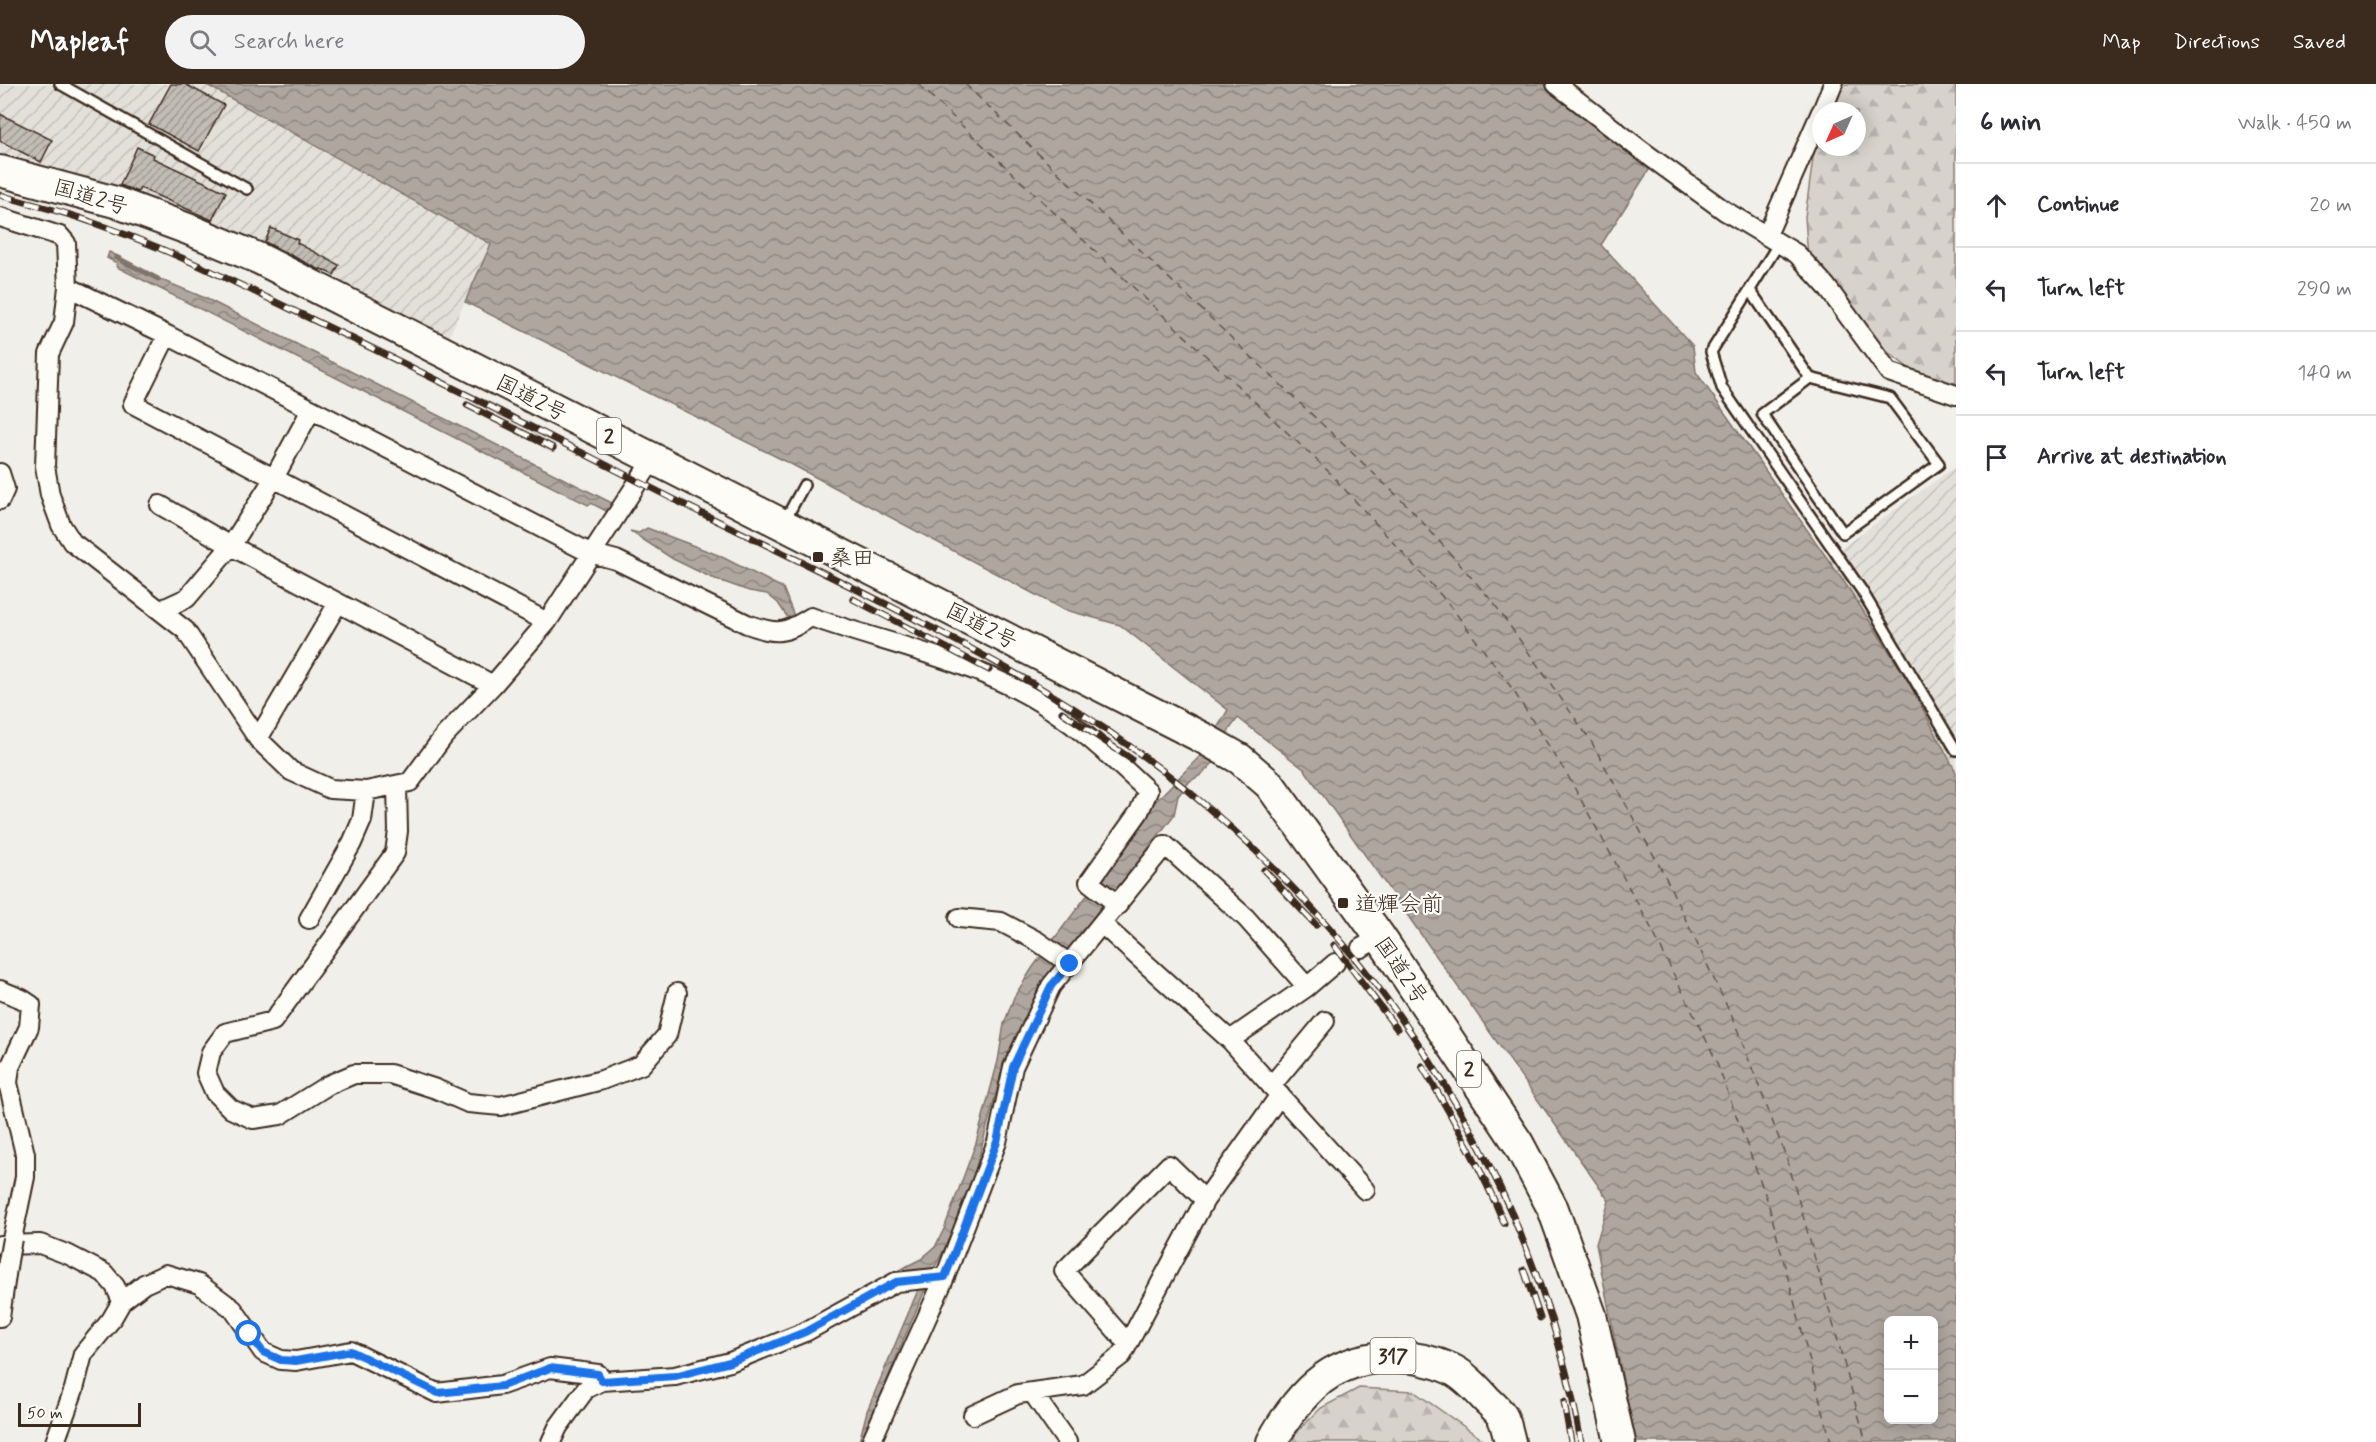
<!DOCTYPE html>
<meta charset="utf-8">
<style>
:root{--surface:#fff;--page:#f2f2f3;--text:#2b2b33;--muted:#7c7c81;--line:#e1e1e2;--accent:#3b2a1e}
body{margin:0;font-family:Mynerve,"Klee One",sans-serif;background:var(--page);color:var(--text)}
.controls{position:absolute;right:18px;bottom:18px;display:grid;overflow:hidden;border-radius:9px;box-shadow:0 3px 15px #0003}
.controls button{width:54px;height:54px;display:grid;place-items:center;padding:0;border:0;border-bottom:2px solid var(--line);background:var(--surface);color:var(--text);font:30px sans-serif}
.compass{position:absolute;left:1812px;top:18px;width:54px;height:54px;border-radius:50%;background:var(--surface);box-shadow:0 3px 15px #0003;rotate:225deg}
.scale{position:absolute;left:18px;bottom:15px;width:123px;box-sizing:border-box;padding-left:6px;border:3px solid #3b2a1e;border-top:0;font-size:16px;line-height:21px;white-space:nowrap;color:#3b2a1e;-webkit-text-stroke:4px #fdfcf7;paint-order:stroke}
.stop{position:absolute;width:18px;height:18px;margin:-14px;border:4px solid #1a73e8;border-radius:50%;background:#fff}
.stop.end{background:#1a73e8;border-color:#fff;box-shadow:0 2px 6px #0008}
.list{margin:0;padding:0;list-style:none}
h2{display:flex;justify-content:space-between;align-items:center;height:78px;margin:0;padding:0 24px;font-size:26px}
h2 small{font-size:20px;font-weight:400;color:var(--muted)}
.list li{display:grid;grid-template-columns:39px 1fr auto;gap:18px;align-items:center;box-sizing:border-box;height:84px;padding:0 24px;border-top:2px solid var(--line)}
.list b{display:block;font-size:22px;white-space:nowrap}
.list em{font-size:20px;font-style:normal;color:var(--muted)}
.icon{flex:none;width:33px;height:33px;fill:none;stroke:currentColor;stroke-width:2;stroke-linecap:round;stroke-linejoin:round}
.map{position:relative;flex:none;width:1956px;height:1358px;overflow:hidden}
header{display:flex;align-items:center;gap:36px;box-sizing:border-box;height:84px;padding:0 30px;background:var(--accent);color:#fff}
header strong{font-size:28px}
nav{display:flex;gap:33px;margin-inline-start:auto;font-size:21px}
.search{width:420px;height:54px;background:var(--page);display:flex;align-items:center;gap:15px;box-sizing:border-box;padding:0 21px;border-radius:33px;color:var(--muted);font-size:22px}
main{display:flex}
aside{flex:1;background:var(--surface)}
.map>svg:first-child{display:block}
</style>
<header>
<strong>Mapleaf</strong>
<div class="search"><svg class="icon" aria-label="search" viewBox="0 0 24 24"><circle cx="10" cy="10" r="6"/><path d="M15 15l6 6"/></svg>Search here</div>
<nav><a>Map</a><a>Directions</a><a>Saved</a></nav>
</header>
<main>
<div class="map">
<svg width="1956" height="1358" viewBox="0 0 1956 1358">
<defs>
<pattern id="industrial-furrows" width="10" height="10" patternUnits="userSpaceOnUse" patternTransform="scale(1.5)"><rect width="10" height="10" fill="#e3e0da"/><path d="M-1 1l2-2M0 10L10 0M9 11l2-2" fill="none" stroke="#c4c0bb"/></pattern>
<pattern id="forest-firs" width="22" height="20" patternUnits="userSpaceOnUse" patternTransform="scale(1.5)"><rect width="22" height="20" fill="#d7d2cc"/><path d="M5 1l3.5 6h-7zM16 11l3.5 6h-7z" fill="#b9b4af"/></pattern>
<pattern id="water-waves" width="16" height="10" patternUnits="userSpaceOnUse" patternTransform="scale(1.5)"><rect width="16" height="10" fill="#aea69f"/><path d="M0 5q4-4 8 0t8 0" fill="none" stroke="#8f8781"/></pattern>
<pattern id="building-hatch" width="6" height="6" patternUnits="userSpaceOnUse" patternTransform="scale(1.5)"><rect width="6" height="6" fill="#c1bcb4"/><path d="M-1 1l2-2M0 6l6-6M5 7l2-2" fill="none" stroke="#9e9992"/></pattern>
</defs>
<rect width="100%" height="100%" fill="#f1efea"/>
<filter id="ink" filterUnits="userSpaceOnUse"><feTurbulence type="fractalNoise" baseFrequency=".0167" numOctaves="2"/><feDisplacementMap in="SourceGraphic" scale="12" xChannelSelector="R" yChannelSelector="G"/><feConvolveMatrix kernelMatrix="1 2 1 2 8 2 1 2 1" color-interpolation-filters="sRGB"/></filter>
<g filter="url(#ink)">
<path fill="url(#industrial-furrows)" d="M 0,0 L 205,0 L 491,160 L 448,255 L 0,74 Z
M 1956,382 L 1956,688 L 1907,594 L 1827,474 Z"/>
<path fill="url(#forest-firs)" stroke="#897e75" stroke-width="1.5" d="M 1844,0 L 1956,0 L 1956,299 L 1928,299 L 1880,262 L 1808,174 L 1805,133 L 1815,60 L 1821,48 L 1821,63 L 1857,63 L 1857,27 L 1831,27 Z
M 1359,1304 L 1413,1307 L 1486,1358 L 1287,1358 L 1321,1324 Z"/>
<path fill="url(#water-waves)" stroke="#80746b" stroke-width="1.5" fill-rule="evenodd" d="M 205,0 L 1545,0 L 1651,83 L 1601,161 L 1693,262 L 1696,288 L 1851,508 L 1907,595 L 1956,688 L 1956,1358 L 1635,1358 L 1596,1160 L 1609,1117 L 1305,686 L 1238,634 L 1226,650 L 1215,677 L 1201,691 L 1190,697 L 1178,712 L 1174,731 L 1116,807 L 1110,809 L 1074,863 L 1015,959 L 1002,987 L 973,1095 L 953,1148 L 935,1183 L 903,1257 L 875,1326 L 865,1358 L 859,1358 L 867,1327 L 918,1206 L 921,1191 L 919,1187 L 896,1191 L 897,1187 L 921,1175 L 935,1163 L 944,1145 L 976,1059 L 998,977 L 1004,940 L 1014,913 L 1033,883 L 1088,810 L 1098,802 L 1098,795 L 1154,719 L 1201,671 L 1228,626 L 1120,541 L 1062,525 L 789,379 L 465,218 L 491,160 ZM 1888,1236 L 1934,1236 L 1934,1336 L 1888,1336 Z
M 109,168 L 121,174 L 121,179 L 205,214 L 616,421 L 610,429 L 591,419 L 588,421 L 117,183 L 117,179 L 107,174 Z
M 647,444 L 718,471 L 783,504 L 794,532 L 788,534 L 778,519 L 767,510 L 749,507 L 710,493 L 673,475 L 630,447 L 639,449 Z"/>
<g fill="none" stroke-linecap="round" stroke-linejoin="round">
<path stroke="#80746b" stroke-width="5" d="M 116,173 L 158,195"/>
<path stroke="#63554b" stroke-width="1.5" stroke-dasharray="8 6" stroke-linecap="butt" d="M 918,0 L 1328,387 L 1449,520 L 1511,603 L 1568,692 L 1650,842 L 1715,974 L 1768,1118 L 1831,1358
M 965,0 L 1409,423 L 1493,518 L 1591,657 L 1664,790 L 1734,937 L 1788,1078 L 1866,1358"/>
</g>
<path fill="url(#building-hatch)" stroke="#3b2a1e" stroke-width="1.5" d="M 171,0 L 185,0 L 224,21 L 199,67 L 149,40 Z
M 0,30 L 52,56 L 41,78 L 0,57 Z
M 137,63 L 154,71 L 153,74 L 226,108 L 212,136 L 140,104 L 138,108 L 120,101 Z
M 271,144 L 298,156 L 297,159 L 339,181 L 334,191 L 321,185 L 320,186 L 265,158 Z"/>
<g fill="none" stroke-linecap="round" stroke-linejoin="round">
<path stroke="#cdc8c1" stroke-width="18" stroke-dasharray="18 9" stroke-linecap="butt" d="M 1335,879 L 1361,864"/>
<defs>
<path id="service" d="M 60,0 L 247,105
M 1779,159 L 1711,268 L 1722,304 L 1862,507 L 1956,666
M 1750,206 L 1810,294 L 1890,314 L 1939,380 L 1843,449 L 1762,330 L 1810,294
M 784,438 L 804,401"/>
<path id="minor" d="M 1556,0 L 1641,66 L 1725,127 L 1797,170 L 1826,202 L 1889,288 L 1956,311
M 1822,27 L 1833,0
M 0,133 L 60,152 L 66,159 L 68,203 L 64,238 L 49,270 L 45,382 L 50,411 L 61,441 L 72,458 L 185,546 L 258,655 L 291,687 L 330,705 L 366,707 L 410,698 L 444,652 L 493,601 L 547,538 L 653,375
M 1767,151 L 1821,28
M 68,203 L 167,251 L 590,469 L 616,476 L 747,540 C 778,551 784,550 811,533 C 884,559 963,574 1031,613 C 1075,638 1111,673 1148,707 L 1139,728 L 1089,798 L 1118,821
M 167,251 L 133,320 L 547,538
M 0,389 L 5,405 L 0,416
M 160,421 L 231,462 L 493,601
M 161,526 L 187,514 L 231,462 L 274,394 L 311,326
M 258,655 L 338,519
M 397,702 L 398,747 L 395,769 L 273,937 L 225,949 L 211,968 L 206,989 L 215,1009 L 231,1025 L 253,1035 L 280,1031 L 328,1001 L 354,990 L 390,990 L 436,1005 L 468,1019 L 501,1022 L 602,996 L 641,981 L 667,951 L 677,909
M 959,834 L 1001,838 L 1037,857 L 1070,880
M 309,835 L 352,759 L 362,736 L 366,707
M 1103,841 L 1230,956 L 1365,1106
M 1361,864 L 1380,853
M 0,906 L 22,915 L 31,921 L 29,943 L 10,983 L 8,999 L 25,1070 L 25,1093 L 12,1155
M 1230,956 L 1307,903 L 1335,879
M 1271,1002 L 1325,937
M 0,1161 L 40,1160 L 69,1171 L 104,1189 L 115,1202 L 122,1217 L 111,1236 L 83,1270 L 74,1305 L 55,1358
M 122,1217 L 144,1200 L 166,1190 L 199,1200 L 233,1225 L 263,1268 L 281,1276 L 296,1277 L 351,1267 L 437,1309 L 502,1301 L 550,1284 L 598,1290 L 602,1297
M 0,1233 L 8,1177
M 1128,1260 L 1064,1187 L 1169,1081 L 1205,1116
M 1032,1308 L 1067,1358
M 973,1331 L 1018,1310 L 1083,1301 L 1122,1271 L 1205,1116 L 1280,1011
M 551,1358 L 558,1343 L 586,1305 L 602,1297 L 675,1292 L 730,1278 L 805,1248 L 896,1198 L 945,1193
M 871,1358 L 945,1193 L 997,1058 L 1013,983 L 1051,902 L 1165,761 L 1246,834 L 1307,903"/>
<path id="trunk" d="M 0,87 L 115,118 L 188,145 L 260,175 L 1203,654 L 1240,675 L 1270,701 L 1380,853 L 1518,1059 L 1553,1125 L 1591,1231 L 1620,1358
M 1272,1358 C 1286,1332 1306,1304 1331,1289 C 1367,1268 1414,1268 1451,1285 C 1464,1291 1476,1304 1486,1315 C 1491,1320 1498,1326 1502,1332 C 1506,1339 1508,1350 1510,1358"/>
</defs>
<use href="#service" stroke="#3b2a1e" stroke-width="14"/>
<use href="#minor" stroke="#3b2a1e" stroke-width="22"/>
<use href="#trunk" stroke="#3b2a1e" stroke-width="34"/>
<use href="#service" stroke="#fdfcf7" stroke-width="9"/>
<use href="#minor" stroke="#fdfcf7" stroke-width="18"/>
<use href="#trunk" stroke="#fdfcf7" stroke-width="30"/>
<defs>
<path id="rail" d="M 0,111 C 30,120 62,127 91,138 C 165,163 234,198 305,232 C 410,282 514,334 618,387 C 759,460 906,524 1042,605 C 1315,766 1526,1043 1581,1358
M 467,321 L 553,364
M 853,515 L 989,586
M 1062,628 L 1131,675
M 1264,786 L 1316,841
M 1334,861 L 1397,945
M 1422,982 C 1453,1033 1481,1084 1504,1139
M 1524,1186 L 1540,1234
M 1564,1318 L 1571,1358"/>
</defs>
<use href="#rail" stroke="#3b2a1e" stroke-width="7"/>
<use href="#rail" stroke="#fdfcf7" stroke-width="4.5" stroke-dasharray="14" stroke-linecap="butt"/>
<defs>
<path id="minor-bridge" d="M 8,1177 L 12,1155"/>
</defs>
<use href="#minor-bridge" stroke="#3b2a1e" stroke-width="22" stroke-linecap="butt"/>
<use href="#minor-bridge" stroke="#fdfcf7" stroke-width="18"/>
</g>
</g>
<g fill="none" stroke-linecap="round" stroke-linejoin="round" filter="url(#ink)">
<path stroke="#1a73e8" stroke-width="8" d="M 249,1250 L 263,1268 L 281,1276 L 296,1277 L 351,1267 L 438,1309 L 502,1302 L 550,1284 L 598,1290 L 602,1297 L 675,1292 L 730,1278 L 805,1248 L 896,1198 L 945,1193 L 997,1058 L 1013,983 L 1051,902 L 1070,880"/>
</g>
<g fill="#3b2a1e" stroke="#fdfcf7" stroke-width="2">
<rect x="812" y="467" width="12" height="12" rx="3"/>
<rect x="1337" y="813" width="12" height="12" rx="3"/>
</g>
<g text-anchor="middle" stroke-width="4.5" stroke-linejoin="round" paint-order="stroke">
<g fill="#fdfcf7" stroke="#75695f" stroke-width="1.5">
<rect x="597" y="334" width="24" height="36" rx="4.5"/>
<rect x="1457" y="967" width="24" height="36" rx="4.5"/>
<rect x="1370.5" y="1254" width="45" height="36" rx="4.5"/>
</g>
<g font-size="21" font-weight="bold" fill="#3b2a1e">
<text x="609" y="359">2</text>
<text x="1469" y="992">2</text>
<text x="1393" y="1279">317</text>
</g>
<g font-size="22" fill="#3b2a1e" stroke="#fdfcf7">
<text transform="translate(91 112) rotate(16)" y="8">国道2号</text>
<text transform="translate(532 313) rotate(27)" y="8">国道2号</text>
<text transform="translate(982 541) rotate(27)" y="8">国道2号</text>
<text transform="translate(1402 886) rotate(56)" y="8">国道2号</text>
</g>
<g font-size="22" fill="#3b2a1e" stroke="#fdfcf7" text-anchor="start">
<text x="830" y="481">桑田</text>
<text x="1355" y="827">道輝会前</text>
</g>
</g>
</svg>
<div class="controls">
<button>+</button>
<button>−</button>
</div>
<svg class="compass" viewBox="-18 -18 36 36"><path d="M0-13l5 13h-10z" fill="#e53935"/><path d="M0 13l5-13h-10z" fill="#7c7c81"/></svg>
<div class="scale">50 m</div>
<div class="stop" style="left:249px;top:1250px"></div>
<div class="stop end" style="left:1070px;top:880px"></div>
</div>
<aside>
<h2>6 min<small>Walk · 450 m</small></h2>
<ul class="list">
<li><svg class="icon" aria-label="ahead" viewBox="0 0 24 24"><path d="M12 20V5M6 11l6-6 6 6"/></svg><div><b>Continue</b></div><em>20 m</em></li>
<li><svg class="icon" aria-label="left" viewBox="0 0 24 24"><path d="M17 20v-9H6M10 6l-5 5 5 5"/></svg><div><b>Turn left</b></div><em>290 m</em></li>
<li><svg class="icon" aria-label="left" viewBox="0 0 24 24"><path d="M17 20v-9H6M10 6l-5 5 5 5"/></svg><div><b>Turn left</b></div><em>140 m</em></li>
<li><svg class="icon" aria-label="arrive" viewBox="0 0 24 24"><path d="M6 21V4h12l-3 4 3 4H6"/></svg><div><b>Arrive at destination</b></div></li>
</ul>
</aside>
</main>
